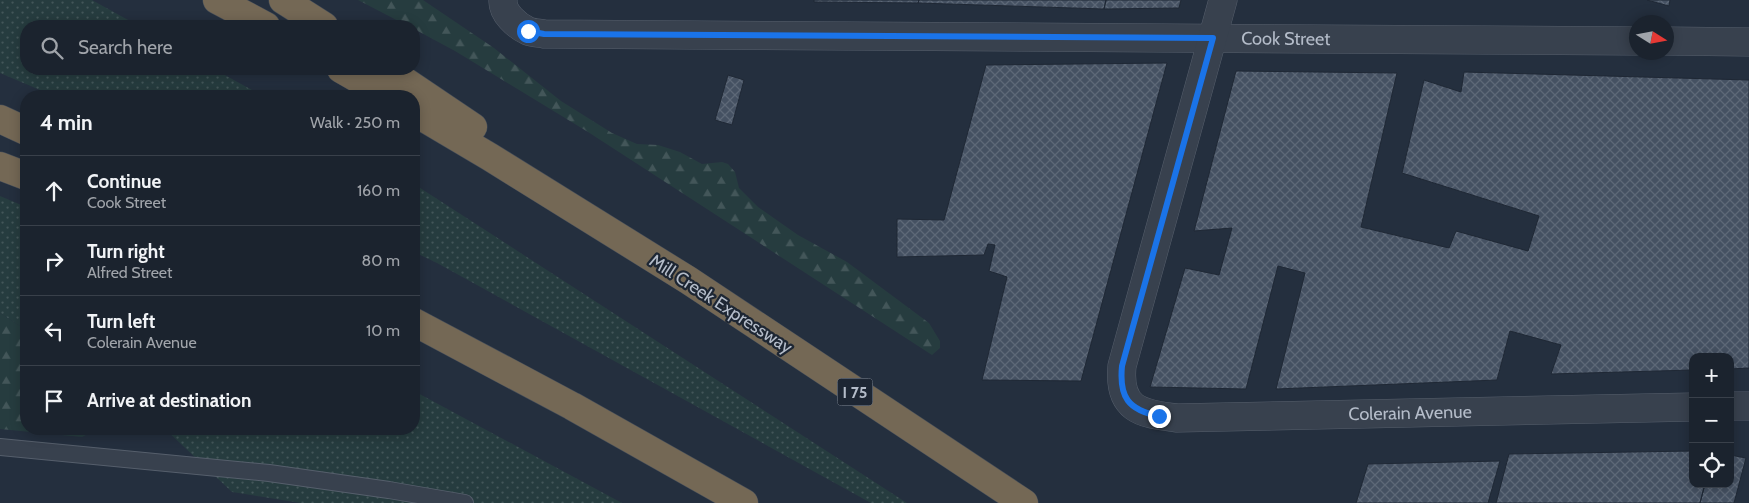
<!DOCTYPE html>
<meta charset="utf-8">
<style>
:root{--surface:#1b232e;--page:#242b36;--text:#f1f3f6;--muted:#a0a4aa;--line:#39404a}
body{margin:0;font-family:Cabin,sans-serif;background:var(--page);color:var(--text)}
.controls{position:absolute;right:15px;bottom:15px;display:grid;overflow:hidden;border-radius:10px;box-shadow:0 2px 12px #0003}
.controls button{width:45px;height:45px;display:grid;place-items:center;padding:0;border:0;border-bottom:1px solid var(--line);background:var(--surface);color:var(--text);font:25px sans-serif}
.compass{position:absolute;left:1629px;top:15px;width:45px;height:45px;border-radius:50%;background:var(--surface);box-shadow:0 2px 12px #0003;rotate:101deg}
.stop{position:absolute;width:15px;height:15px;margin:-11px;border:4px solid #1a73e8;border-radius:50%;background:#fff}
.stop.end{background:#1a73e8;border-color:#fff;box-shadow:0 1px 5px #0008}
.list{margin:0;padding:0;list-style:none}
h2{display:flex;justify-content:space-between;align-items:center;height:65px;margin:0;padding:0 20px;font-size:21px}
h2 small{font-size:16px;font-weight:400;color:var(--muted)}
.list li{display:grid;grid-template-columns:32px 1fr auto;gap:15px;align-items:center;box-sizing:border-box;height:70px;padding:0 20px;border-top:1px solid var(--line)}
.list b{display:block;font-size:19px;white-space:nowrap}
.list p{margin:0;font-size:16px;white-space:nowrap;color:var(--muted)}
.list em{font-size:16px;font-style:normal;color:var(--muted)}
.icon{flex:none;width:28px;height:28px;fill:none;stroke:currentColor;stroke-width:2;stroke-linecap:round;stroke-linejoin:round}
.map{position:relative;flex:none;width:1749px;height:503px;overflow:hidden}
.search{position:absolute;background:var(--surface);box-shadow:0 2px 12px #0003;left:20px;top:20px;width:400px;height:55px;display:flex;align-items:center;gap:12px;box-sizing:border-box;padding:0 18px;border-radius:20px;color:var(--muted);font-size:19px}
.panel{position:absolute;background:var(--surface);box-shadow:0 2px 12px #0003;left:20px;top:90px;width:400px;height:345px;border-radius:20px}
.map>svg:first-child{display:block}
</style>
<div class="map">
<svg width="1749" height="503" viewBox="0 0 1749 503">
<defs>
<pattern id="green-dots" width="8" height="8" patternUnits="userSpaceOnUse" patternTransform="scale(1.25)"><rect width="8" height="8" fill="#263c3f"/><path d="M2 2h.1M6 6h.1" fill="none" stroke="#435659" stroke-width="1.8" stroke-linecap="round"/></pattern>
<pattern id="forest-firs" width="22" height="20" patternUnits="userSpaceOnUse" patternTransform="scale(1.25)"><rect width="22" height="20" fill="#263c3f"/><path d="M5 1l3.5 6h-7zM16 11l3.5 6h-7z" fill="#435659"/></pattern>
<pattern id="building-cross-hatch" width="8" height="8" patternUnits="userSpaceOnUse" patternTransform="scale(1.25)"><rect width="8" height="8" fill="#455162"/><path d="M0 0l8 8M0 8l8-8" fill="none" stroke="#5d6877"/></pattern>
</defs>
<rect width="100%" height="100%" fill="#242f3e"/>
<path fill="url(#green-dots)" d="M 0,0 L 92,0 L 139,26 L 26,26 L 26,69 L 214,69 L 263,96 L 54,96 L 0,73 Z
M 414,184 L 907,503 L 871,503 L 437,263 L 414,252 Z
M 0,196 L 26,207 L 26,330 L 0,313 Z
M 414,391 L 622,503 L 301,503 L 232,492 L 165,429 L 414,429 Z"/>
<path fill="url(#forest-firs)" d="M 358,0 L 423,0 L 494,48 L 561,101 L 612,133 L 637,144 L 658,145 L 680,152 L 702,164 L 722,162 L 728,164 L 735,172 L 739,188 L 758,207 L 798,235 L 847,262 L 929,323 L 940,341 L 940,348 L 932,355 L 588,132 L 455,51 L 414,29 L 414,26 L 408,26 Z
M 0,313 L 26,330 L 26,429 L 97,429 L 82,437 L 0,429 Z"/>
<path fill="url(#building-cross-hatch)" stroke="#1f2835" d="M 814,0 L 919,0 L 918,3 L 814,2 Z
M 919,0 L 1106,0 L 1104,9 L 918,3 Z
M 1106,0 L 1181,0 L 1179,8 L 1104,9 Z
M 1647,0 L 1670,0 L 1669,6 Z
M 1167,63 L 1081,381 L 982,380 L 1007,277 L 989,271 L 995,245 L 988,244 L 984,255 L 897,257 L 897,219 L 944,220 L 986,65 Z
M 1236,71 L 1397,73 L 1361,227 L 1449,248 L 1456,231 L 1528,251 L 1539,216 L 1402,173 L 1424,80 L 1461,92 L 1464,72 L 1749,80 L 1749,368 L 1730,369 L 1730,357 L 1693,357 L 1693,370 L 1551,374 L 1561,345 L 1510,331 L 1497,380 L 1276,389 L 1305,273 L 1278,266 L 1246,389 L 1150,387 L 1185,268 L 1219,275 L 1232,228 L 1194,231 Z
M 728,75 L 744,80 L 732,125 L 715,120 Z
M 1693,451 L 1693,484 L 1705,484 L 1700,503 L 1496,503 L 1509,454 Z
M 1730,455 L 1746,458 L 1734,503 L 1700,503 L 1705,484 L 1730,484 Z
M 1500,461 L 1488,503 L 1356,503 L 1368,464 Z"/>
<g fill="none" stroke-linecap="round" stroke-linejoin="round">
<defs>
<path id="lane" d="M 0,447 L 269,473 L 389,490 L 465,503"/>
<g id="street">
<path id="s1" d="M 503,0 C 502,13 517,26 528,31 C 533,33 539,33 544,34 L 1636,41"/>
<path id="s2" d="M 1223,0 L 1122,366 C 1118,409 1140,414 1177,418 L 1693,407"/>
<path d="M 1666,41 L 1749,42"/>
<path d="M 1730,406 L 1749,406"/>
</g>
<path id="highway" d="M 217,0 L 266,26
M 283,0 L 324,26
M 341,69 L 388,96
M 387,69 L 473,127
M 414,112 L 490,157 L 688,280 L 1024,503
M 0,119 L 26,131
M 0,166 L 26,176
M 414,322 L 572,406 L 744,503"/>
</defs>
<use href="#lane" stroke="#565f6c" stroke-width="18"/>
<use href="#street" stroke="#565f6c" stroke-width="29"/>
<use href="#highway" stroke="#434c59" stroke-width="29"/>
<use href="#lane" stroke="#38414e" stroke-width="16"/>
<use href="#street" stroke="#38414e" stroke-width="28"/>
<use href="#highway" stroke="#746855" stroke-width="28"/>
</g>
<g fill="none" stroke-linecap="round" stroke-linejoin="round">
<path stroke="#1a73e8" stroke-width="6" d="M 528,31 L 544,34 L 1213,38 L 1122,366 C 1119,397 1128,410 1159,416"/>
</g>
<g text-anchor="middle" stroke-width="4.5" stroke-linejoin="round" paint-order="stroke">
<rect fill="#1d2633" stroke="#878f9c" stroke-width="1" x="837.5" y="378.5" width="35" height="27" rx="4"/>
<g font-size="16" font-weight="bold" fill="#b4bcc9">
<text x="855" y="398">I 75</text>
</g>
<g font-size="18" fill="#b4bcc9" stroke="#1d2633">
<text dy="6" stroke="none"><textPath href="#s1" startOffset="800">Cook Street</textPath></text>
<text transform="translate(721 304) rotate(33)" y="6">Mill Creek Expressway</text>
<text dy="6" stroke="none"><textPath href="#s2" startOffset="702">Colerain Avenue</textPath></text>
</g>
</g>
</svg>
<div class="controls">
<button>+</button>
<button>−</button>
<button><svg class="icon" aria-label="locate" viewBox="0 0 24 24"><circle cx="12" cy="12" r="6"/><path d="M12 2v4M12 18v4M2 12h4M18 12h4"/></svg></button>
</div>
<svg class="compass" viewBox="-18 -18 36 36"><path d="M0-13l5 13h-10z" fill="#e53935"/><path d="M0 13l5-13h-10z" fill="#a0a4aa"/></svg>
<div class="stop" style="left:528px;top:31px"></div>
<div class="stop end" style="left:1159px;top:416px"></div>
<div class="search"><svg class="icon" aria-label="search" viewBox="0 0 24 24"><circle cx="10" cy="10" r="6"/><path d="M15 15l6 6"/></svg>Search here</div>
<section class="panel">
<h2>4 min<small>Walk · 250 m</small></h2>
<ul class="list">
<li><svg class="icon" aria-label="ahead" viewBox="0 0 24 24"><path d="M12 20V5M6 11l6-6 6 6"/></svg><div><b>Continue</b><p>Cook Street</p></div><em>160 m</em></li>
<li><svg class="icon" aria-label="right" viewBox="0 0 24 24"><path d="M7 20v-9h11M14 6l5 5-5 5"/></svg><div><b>Turn right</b><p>Alfred Street</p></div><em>80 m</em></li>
<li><svg class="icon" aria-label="left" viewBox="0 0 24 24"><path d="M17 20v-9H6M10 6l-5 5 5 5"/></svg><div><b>Turn left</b><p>Colerain Avenue</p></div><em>10 m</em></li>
<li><svg class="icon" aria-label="arrive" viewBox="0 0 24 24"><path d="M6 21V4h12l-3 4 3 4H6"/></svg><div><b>Arrive at destination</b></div></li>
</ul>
</section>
</div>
